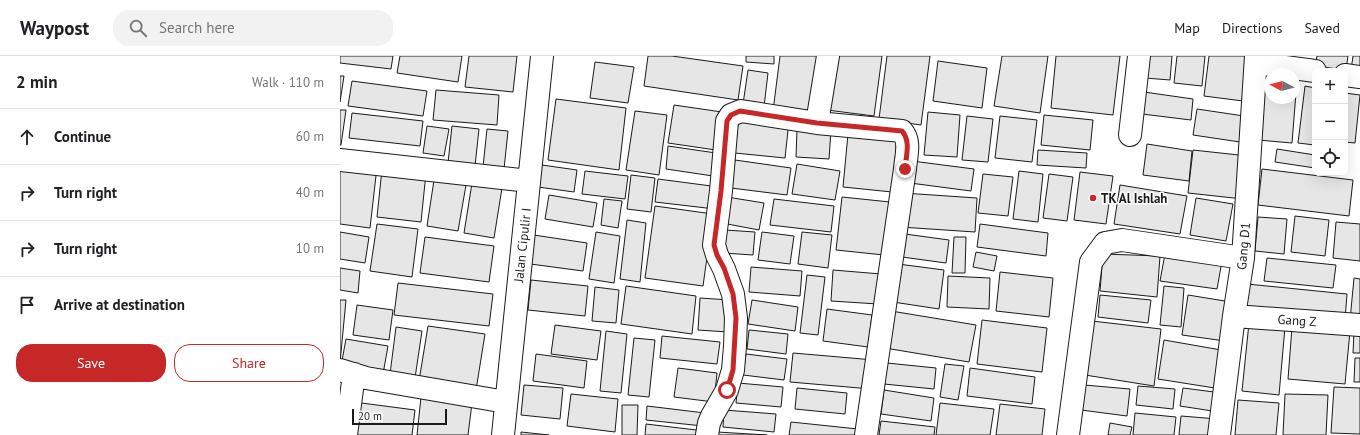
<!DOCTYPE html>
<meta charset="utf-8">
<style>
:root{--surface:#fff;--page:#f2f2f2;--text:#202124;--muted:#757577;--line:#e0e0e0;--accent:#c62828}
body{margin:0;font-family:"PT Sans",sans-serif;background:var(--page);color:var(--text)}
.controls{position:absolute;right:12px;top:12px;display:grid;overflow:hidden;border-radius:8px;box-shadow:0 4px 16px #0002}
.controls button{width:36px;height:36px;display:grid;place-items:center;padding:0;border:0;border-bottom:1px solid var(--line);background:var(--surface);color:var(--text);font:20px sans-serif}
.compass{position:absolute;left:924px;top:12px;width:36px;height:36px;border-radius:50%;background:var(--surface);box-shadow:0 4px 16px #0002;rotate:277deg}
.scale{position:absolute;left:12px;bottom:10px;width:95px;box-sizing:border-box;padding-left:4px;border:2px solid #1a1a1a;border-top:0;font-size:11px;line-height:14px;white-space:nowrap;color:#1a1a1a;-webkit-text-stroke:3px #fff;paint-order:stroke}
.stop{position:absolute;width:12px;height:12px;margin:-9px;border:3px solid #c62828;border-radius:50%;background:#fff}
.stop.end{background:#c62828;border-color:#fff;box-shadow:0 1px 4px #0008}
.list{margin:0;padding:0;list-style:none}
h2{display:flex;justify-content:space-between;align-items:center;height:52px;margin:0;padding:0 16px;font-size:17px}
h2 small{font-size:13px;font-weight:400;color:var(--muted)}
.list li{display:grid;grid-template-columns:26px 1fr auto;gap:12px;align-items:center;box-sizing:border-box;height:56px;padding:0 16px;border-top:1px solid var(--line)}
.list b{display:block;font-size:15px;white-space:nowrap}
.list em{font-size:13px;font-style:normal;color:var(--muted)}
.actions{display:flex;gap:8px;padding:12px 16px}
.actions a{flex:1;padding:9px 0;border:1px solid var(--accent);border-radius:16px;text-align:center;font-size:14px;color:var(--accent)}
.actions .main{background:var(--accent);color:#fff}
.icon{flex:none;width:22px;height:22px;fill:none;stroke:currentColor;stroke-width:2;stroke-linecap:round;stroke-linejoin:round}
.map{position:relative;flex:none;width:1020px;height:379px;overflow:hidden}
header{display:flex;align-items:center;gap:24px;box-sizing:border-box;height:56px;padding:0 20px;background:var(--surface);border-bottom:1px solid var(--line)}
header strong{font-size:19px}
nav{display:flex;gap:22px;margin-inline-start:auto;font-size:14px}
.search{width:280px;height:36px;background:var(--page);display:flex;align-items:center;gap:10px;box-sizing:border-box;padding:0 14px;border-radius:16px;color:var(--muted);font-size:15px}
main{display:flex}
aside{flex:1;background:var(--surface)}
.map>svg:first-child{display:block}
</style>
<header>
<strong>Waypost</strong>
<div class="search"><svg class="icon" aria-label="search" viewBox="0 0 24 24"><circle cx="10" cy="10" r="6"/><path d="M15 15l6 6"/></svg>Search here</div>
<nav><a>Map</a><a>Directions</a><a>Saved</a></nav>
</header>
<main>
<aside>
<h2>2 min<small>Walk · 110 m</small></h2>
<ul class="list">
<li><svg class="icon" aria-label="ahead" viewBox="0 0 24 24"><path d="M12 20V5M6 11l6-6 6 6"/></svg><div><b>Continue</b></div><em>60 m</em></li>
<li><svg class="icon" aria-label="right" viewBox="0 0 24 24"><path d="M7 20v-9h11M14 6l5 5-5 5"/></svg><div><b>Turn right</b></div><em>40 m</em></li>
<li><svg class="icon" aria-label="right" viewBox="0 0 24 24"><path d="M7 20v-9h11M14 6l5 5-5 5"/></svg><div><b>Turn right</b></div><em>10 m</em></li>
<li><svg class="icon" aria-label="arrive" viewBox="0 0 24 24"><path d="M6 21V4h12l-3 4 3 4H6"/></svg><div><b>Arrive at destination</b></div></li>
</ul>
<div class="actions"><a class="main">Save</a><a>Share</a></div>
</aside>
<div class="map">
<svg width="1020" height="379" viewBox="0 0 1020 379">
<rect width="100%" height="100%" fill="#fff"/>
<path fill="#e6e6e6" stroke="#1a1a1a" d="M 0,0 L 53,0 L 51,13 L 0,7 Z
M 60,0 L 122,0 L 118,26 L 57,17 Z
M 129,0 L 177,0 L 173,36 L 125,31 Z
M 308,0 L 332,0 L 403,10 L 398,44 L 304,30 Z
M 406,0 L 434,0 L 434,8 L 406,6 Z
M 440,0 L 480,0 L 473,60 L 433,55 Z
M 494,0 L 542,0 L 534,60 L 487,54 Z
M 547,0 L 590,0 L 581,69 L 539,63 Z
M 662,0 L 708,0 L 700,57 L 654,50 Z
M 716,0 L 780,0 L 773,59 L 711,52 Z
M 807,0 L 832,0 L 830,24 L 805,22 Z
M 837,0 L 865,0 L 862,30 L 834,27 Z
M 869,0 L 908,0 L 903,45 L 864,40 Z
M 977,0 L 1008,0 L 1006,14 L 975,10 Z
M 1013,0 L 1020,0 L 1020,15 L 1011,14 Z
M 598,5 L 647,12 L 642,52 L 593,45 Z
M 255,6 L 294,11 L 288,47 L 250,42 Z
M 408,14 L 428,17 L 424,51 L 403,48 Z
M 0,20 L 4,20 L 0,46 Z
M 924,21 L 930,21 L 930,42 L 954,42 L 954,23 L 957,24 L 952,87 L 918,84 Z
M 12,25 L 87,35 L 83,60 L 8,50 Z
M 965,30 L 975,32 L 975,89 L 958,87 Z
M 96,34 L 159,39 L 157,69 L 93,64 Z
M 804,36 L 853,43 L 851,64 L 802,58 Z
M 1005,37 L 1020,39 L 1015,87 L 1005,86 Z
M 216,43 L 286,52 L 279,114 L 208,104 Z
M 334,49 L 382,56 L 376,94 L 328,87 Z
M 857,53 L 904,60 L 900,86 L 853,79 Z
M 0,54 L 6,54 L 1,89 L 0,89 Z
M 295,55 L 327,59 L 319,119 L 286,114 Z
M 588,56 L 620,59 L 617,101 L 584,99 Z
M 12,57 L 83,65 L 80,90 L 9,82 Z
M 399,59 L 449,65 L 445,102 L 395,97 Z
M 704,59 L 753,64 L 750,94 L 701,89 Z
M 627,60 L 653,63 L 648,106 L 622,104 Z
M 660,60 L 697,64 L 692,106 L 655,102 Z
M 87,70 L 109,73 L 104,100 L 83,97 Z
M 112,70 L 139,73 L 135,110 L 108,107 Z
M 147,73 L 168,75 L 164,113 L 143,111 Z
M 457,73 L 491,74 L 489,103 L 456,101 Z
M 508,78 L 557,83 L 552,136 L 503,131 Z
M 807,88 L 852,95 L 849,125 L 803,119 Z
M 328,90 L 376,97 L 373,120 L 326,113 Z
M 937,93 L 975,99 L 975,112 L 935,106 Z
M 698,94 L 747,97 L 746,112 L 697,109 Z
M 853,94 L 908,100 L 903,143 L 848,137 Z
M 395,104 L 451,112 L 447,139 L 391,132 Z
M 572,105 L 634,113 L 631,135 L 570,127 Z
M 0,106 L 37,111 L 30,172 L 0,168 Z
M 457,108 L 500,115 L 495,144 L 452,138 Z
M 202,109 L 237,114 L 234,136 L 198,131 Z
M 42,113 L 86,117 L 81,166 L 37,161 Z
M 922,113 L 1013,124 L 1009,160 L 918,149 Z
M 245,115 L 288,120 L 285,143 L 242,138 Z
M 679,115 L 703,118 L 698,166 L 673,163 Z
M 740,116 L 773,120 L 766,168 L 734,164 Z
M 643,118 L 673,121 L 668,160 L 638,157 Z
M 709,118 L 733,121 L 727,165 L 703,162 Z
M 291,119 L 315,122 L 311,156 L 287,153 Z
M 318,123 L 379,131 L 375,153 L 315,146 Z
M 94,124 L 126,129 L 118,175 L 87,170 Z
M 132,127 L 162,132 L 154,182 L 124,177 Z
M 780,129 L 847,140 L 840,178 L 774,168 Z
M 563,137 L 637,142 L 635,176 L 560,171 Z
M 209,139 L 257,147 L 253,171 L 205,163 Z
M 387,141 L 424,147 L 419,174 L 382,167 Z
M 502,141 L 550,146 L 544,199 L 496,194 Z
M 856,142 L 893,148 L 886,185 L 850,179 Z
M 264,143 L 282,145 L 278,172 L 261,169 Z
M 434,143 L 494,150 L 491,176 L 430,169 Z
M 315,150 L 373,158 L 363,230 L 305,222 Z
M 955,160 L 989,164 L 985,200 L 951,196 Z
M 918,161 L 947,163 L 944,198 L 915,195 Z
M 287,164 L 306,167 L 300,226 L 280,223 Z
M 996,166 L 1020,168 L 1020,205 L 993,202 Z
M 37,168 L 78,173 L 72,221 L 30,215 Z
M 640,168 L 708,177 L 706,200 L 637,191 Z
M 385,174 L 415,176 L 413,199 L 383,197 Z
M 0,176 L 29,181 L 25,207 L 0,203 Z
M 256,176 L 280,180 L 274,227 L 249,223 Z
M 422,176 L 454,180 L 450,208 L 418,204 Z
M 462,176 L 492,179 L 488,212 L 458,208 Z
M 187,178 L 247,187 L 243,215 L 183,207 Z
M 565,178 L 609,184 L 606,207 L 562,201 Z
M 85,181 L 154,190 L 149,226 L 80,217 Z
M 614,181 L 626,181 L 625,217 L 612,217 Z
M 636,196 L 657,200 L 654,215 L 633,211 Z
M 763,198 L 820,200 L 817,241 L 760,235 Z
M 825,198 L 882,205 L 877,233 L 820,225 Z
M 927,202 L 996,209 L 993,232 L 924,225 Z
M 558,208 L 604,214 L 599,253 L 553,246 Z
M 411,211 L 462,215 L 460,240 L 409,236 Z
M 0,212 L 20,215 L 18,237 L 0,234 Z
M 493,214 L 541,218 L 538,248 L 491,245 Z
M 660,216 L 713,222 L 709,261 L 656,255 Z
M 467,219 L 485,221 L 478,279 L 460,277 Z
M 608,220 L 650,222 L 649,253 L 607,251 Z
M 1014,222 L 1020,223 L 1020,264 L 1010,264 Z
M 191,224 L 248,230 L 245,260 L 188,254 Z
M 58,227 L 153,238 L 149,270 L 54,259 Z
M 907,228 L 1007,238 L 1005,264 L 904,255 Z
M 286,230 L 356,240 L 352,278 L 281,268 Z
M 824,230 L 844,232 L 841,271 L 820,269 Z
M 255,231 L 279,234 L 276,267 L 252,265 Z
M 760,239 L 811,244 L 808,267 L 758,261 Z
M 848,239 L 891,246 L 885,285 L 842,279 Z
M 360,242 L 390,244 L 388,276 L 358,274 Z
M 0,244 L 6,244 L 0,307 Z
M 412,244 L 458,251 L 455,275 L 408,268 Z
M 17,249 L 53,254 L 49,284 L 13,279 Z
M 487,253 L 532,259 L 528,291 L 483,285 Z
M 551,255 L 636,269 L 629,306 L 545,292 Z
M 642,264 L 707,272 L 702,316 L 637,308 Z
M 752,265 L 821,273 L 814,330 L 745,319 Z
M 909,267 L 945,271 L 939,339 L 902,335 Z
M 215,269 L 261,275 L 257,304 L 211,298 Z
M 88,270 L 145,278 L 136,334 L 79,325 Z
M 56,271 L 82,275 L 75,322 L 50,318 Z
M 952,271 L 1010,275 L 1005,328 L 948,323 Z
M 409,274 L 448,278 L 446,298 L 407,293 Z
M 266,275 L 287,278 L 281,337 L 260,335 Z
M 1014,276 L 1020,277 L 1020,297 L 1013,297 Z
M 322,280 L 380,286 L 377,308 L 320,302 Z
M 294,282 L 315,284 L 309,341 L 288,339 Z
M 6,283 L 48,290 L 43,318 L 1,310 Z
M 824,284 L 887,295 L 881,333 L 818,323 Z
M 453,297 L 534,304 L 531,333 L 450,326 Z
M 196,298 L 247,305 L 244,332 L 193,325 Z
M 406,298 L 447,303 L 444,324 L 403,319 Z
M 1015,302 L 1020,302 L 1020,326 L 1014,326 Z
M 547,307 L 596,312 L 594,333 L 544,328 Z
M 605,308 L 624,310 L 618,344 L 600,341 Z
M 338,312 L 377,317 L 374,346 L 334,341 Z
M 630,312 L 695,321 L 692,348 L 627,340 Z
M 398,327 L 443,331 L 441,351 L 396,347 Z
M 184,329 L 223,332 L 220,363 L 181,359 Z
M 744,329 L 790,333 L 787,360 L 741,354 Z
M 798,330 L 835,333 L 833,353 L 796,349 Z
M 994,331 L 1020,332 L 1020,378 L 991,377 Z
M 457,332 L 507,337 L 505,358 L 455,353 Z
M 843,332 L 882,337 L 879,356 L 840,350 Z
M 544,334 L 594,342 L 591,365 L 541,358 Z
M 231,338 L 278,343 L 275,376 L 227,370 Z
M 945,338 L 988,339 L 986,379 L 943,379 Z
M 81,341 L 132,347 L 128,379 L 77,379 Z
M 898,344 L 939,347 L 936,379 L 895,379 Z
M 14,346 L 75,354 L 72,379 L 9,379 Z
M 600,347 L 654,353 L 650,379 L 596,379 Z
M 660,348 L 705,353 L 702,379 L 656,379 Z
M 282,349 L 298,349 L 297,379 L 282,379 Z
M 307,350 L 365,357 L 363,370 L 306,364 Z
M 384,354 L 436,358 L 434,376 L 383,371 Z
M 795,357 L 836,361 L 834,379 L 793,379 Z
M 841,360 L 878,363 L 877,379 L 839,379 Z
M 541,365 L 595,371 L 594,379 L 539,379 Z
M 451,366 L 518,373 L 517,379 L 449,379 Z
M 770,367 L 792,371 L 790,379 L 768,379 Z
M 306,368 L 365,375 L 364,379 L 305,379 Z
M 181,376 L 209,379 L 181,379 Z
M 377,376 L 427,379 L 377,379 Z"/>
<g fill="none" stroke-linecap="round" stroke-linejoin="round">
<defs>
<path id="minor" d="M 488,0 L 477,67 L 562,75 C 571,85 566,100 565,113 L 526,379
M 916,7 L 975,15
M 1005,19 L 1020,21
M 790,79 L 799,0
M 0,104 L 189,125
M 894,260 L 1020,269
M 0,314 L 26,322 L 166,346
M 6,379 L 14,318
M 163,379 L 202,0
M 367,379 L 369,367 L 372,360 L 387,334 L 393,314 L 395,290 L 396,262 L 393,238 L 384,213 L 377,199 L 374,189 L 381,135 L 387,65 L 391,59 L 401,55 L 477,67
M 728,379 L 751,206 L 765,187 L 782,184 L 903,202
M 879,379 L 894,260 L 903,202 L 916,0"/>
</defs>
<use href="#minor" stroke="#1a1a1a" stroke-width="24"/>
<use href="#minor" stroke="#fff" stroke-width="22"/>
</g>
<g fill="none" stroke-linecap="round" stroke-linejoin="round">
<path stroke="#c62828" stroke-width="5" d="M 387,334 L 393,314 L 396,262 L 393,238 L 384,212 L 377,199 L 374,189 L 381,135 L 387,65 L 391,59 L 400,55 L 477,67 L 562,75 C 571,85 566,100 565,113"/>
</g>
<circle fill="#c62828" stroke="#fff" stroke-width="1.5" cx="753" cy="142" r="4"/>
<g text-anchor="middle" stroke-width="3" stroke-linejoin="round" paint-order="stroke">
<g font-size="13" font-weight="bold" fill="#1a1a1a" stroke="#fff" text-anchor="start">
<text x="761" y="147">TK Al Ishlah</text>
</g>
<g font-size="13" fill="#1a1a1a" stroke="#fff">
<text transform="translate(182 189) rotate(-84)" y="5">Jalan Cipulir I</text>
<text transform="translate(903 190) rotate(-85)" y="5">Gang D1</text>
<text transform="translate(957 264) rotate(4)" y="5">Gang Z</text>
</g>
</g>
</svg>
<div class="controls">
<button>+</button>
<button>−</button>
<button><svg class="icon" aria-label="locate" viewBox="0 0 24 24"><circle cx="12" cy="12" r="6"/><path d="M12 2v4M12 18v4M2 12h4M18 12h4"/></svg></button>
</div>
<svg class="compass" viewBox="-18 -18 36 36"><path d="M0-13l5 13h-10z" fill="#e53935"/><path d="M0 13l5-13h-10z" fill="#757577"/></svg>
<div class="scale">20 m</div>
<div class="stop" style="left:387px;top:334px"></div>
<div class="stop end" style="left:565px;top:113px"></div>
</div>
</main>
